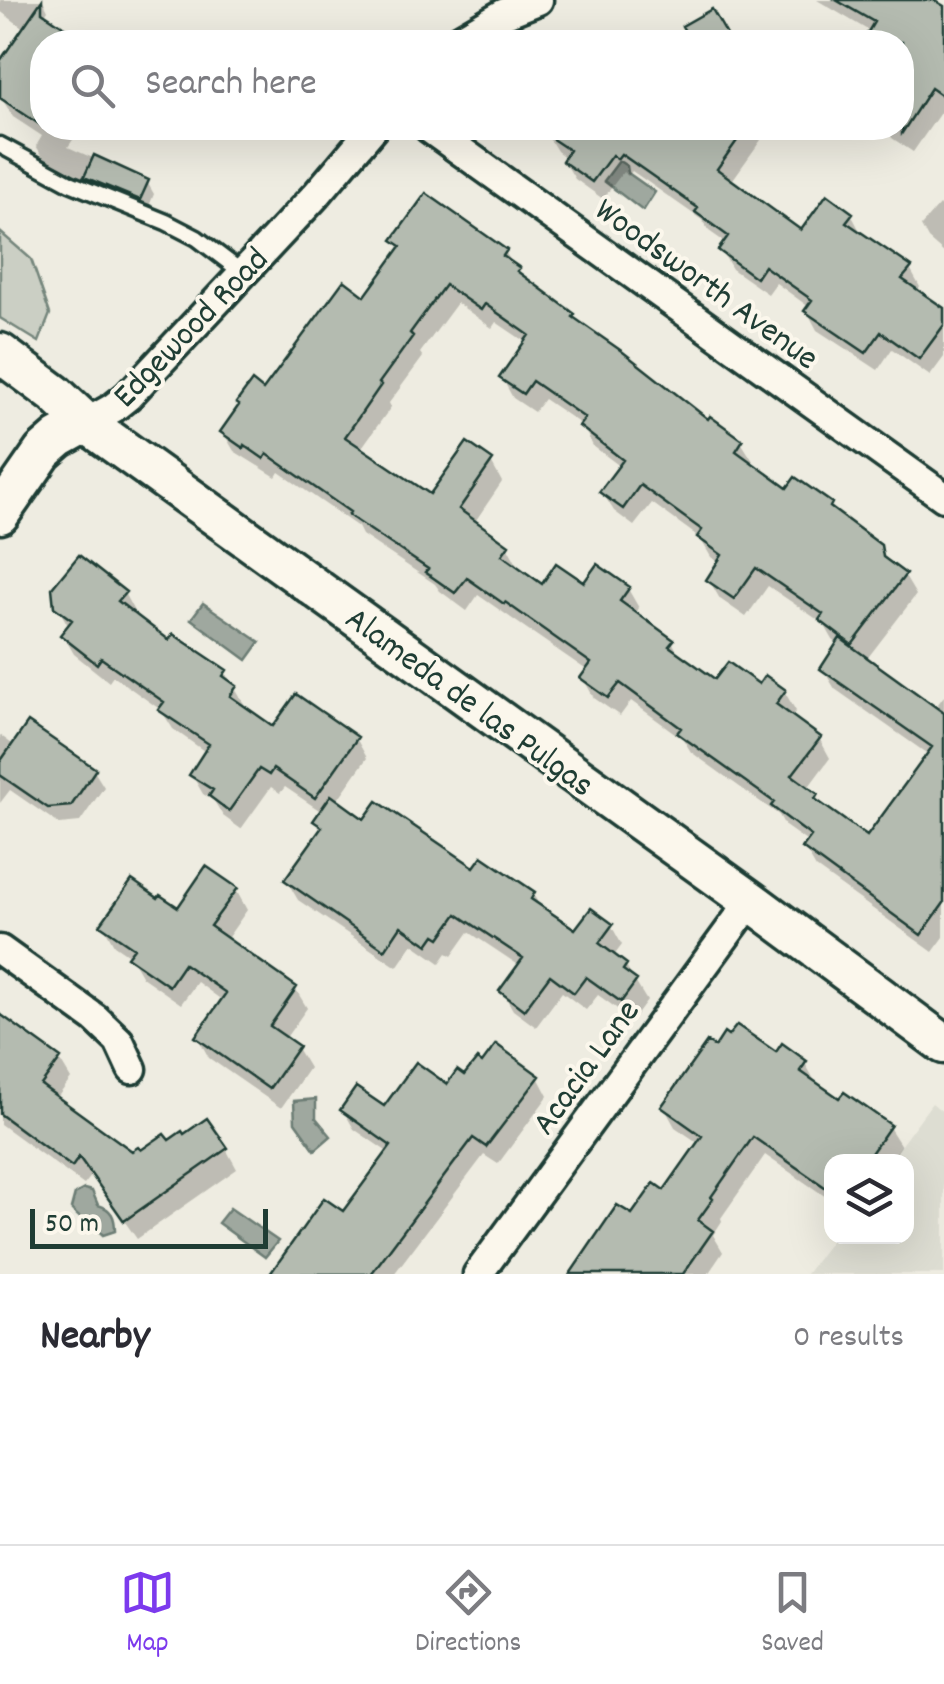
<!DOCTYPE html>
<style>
:root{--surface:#fff;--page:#f7f7f7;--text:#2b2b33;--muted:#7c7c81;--line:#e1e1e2;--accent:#7c3aed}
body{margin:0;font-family:Dekko,sans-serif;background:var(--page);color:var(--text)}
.controls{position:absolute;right:30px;bottom:30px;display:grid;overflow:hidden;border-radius:20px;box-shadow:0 10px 40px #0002}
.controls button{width:90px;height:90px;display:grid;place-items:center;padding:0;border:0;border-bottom:2px solid var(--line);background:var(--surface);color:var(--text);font:50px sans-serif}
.scale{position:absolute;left:30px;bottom:25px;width:238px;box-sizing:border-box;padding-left:10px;border:5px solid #1f3d34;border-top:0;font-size:28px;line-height:35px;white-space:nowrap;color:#1f3d34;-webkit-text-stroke:8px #fbf7ec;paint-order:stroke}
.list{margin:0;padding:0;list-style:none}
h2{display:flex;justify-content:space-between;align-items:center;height:130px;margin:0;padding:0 40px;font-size:42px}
h2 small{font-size:32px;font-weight:400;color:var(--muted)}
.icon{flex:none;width:55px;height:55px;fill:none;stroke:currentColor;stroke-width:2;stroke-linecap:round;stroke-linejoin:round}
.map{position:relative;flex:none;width:944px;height:1274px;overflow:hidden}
.search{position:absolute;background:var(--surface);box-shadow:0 10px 40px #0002;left:30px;right:30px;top:30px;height:110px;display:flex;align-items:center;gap:25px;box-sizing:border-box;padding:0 35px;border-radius:40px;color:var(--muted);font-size:38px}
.sheet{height:270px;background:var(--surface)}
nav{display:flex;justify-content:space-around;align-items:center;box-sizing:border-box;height:140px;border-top:2px solid var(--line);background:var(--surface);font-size:28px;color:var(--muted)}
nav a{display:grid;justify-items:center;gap:5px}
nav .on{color:var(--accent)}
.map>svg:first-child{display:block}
</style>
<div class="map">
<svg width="944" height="1274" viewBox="0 0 944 1274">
<rect width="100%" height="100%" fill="#eeece1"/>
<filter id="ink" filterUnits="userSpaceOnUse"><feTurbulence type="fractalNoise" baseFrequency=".01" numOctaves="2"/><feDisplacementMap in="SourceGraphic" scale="20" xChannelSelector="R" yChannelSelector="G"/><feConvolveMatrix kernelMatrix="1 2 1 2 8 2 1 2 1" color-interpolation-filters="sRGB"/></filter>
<g filter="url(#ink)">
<path fill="#ddddd2" d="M 932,1103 L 944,1113 L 944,1274 L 806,1274 L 834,1237 L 906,1236 L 906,1162 L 889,1161 Z"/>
<path fill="#cbcfc4" stroke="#75867c" stroke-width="2.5" d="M 0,232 L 31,259 L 50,314 L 39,342 L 0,318 Z"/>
<path fill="#9fa89f" stroke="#6c7d74" stroke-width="2.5" d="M 619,161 L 627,166 L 628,173 L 655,192 L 643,211 L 604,181 Z
M 203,603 L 260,642 L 247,660 L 191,619 Z
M 316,1099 L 316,1118 L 331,1136 L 315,1150 L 295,1122 L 294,1101 Z
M 84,1189 L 92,1191 L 98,1205 C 112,1209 115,1217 115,1231 L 103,1235 C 93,1225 80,1220 71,1209 L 75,1194 Z
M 230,1208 L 278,1241 L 265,1257 L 218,1223 Z"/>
<path fill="#0003" fill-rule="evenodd" d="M 0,0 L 43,0 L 48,10 L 44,16 L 74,37 L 78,42 L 42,42 L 42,128 L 81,128 L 68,147 L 147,182 L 154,194 L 147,211 L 93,189 L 44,158 L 36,146 L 42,136 L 13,117 L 1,97 L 0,66 L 25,29 L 0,11 Z
M 817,0 L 930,0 L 944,8 L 944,107 L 913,152 L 892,138 L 886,128 L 902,128 L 902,42 L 865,42 L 871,32 Z
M 550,128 L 753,128 L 761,140 L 731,182 L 802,233 L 851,214 L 861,233 L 910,269 L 920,287 L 917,292 L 944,311 L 944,357 L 930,376 L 892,349 L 878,370 L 817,330 L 807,311 L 809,307 L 776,283 L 768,294 L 732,269 L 721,250 L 726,243 L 709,231 L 702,220 L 632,171 L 628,176 L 623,172 L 603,199 L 575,179 L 564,161 L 566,158 L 557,151 L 546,133 Z
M 939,205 L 944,210 L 944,253 L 928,239 L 921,226 Z
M 395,240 L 505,252 L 523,279 L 573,316 L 577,323 L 709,423 L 741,442 L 753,461 L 751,464 L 788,491 L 830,505 L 836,514 L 879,546 L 889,564 L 904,575 L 916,595 L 866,660 L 934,709 L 944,696 L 944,937 L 933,952 L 816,868 L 805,849 L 809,843 L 785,826 L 779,815 L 691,752 L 683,739 L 631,701 L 620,716 L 594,698 L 583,678 L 588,671 L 478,595 L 467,611 L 440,591 L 435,584 L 362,535 L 358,527 L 279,472 L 276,477 L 234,451 L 223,432 L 366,299 L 401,251 ZM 457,303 L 492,328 L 496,322 L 527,343 L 502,378 L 513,398 L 534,412 L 544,399 L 582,425 L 593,446 L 621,467 L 602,492 L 614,511 L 634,526 L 652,503 L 700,538 L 711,557 L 720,563 L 709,580 L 720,599 L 746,617 L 768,586 L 824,624 L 833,640 L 839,645 L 823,669 L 835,689 L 929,755 L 868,839 L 823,808 L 816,796 L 807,789 L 830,758 L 819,738 L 790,718 L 796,711 L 784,691 L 716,682 L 680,657 L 672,641 L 635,615 L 639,608 L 628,589 L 584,586 L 543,587 L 516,569 L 518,566 L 507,546 L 474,523 L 502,482 L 491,462 L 430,497 L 360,450 L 391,407 L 389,403 L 423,357 L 420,353 Z
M 124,593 L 135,613 L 133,616 L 169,643 L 225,672 L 246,707 L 245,709 L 274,729 L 356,738 L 367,758 L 336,802 L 365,822 L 533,894 L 542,910 L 576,932 L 611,925 L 622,945 L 613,957 L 625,965 L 647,1001 L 633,1020 L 598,995 L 586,1010 L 562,992 L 536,1027 L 513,1010 L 502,991 L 520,966 L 469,932 L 452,956 L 447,953 L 440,963 L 413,944 L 397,967 L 298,900 L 287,881 L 322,832 L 316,821 L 322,812 L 285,787 L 280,793 L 271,787 L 241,829 L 223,816 L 214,801 L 203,794 L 192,775 L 207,753 L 173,729 L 161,710 L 113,676 L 109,682 L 74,654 L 63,635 L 69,627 L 57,606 Z
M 26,724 L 94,771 L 104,787 L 80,822 L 59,824 L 10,790 L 0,803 L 0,735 L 12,744 Z
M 236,890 L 247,910 L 226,940 L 295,988 L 307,1008 L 285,1039 L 297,1048 L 309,1068 L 281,1108 L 209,1058 L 198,1038 L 223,1001 L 197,982 L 181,1004 L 142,977 L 130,956 L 114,945 L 103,925 L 178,910 Z
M 0,1014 L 10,1021 L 14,1027 L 59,1059 L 71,1079 L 56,1099 L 132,1154 L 140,1154 L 168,1144 L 226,1149 L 237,1169 L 137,1239 L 92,1175 L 84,1185 L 0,1124 Z
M 715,1051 L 776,1056 L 805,1063 L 816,1083 L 815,1085 L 889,1127 L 901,1146 L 890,1162 L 832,1162 L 832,1201 L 765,1155 L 721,1218 L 722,1221 L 713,1235 L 723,1252 L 708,1274 L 572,1274 L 632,1218 L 665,1194 L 700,1144 L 675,1127 L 664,1107 Z
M 538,1077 L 548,1096 L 498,1164 L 484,1155 L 394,1274 L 273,1274 L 344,1214 L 389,1153 L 354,1129 L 343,1110 L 384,1110 L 447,1088 L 465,1079 Z"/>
<path fill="#b4bbb0" stroke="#1f3d34" stroke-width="2.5" d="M 42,0 L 42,12 L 87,42 L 42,42 L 42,126 L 0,98 L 0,61 Z
M 836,0 L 934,0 L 944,6 L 944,97 L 931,88 L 902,133 L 902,42 L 862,42 L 874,22 Z
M 712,9 L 731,42 L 691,42 L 682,26 Z
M 536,128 L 746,128 L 717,169 L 801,230 L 827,194 L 853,213 L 846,222 L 912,267 L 902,279 L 944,308 L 944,325 L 919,359 L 881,332 L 866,353 L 804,311 L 812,300 L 764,266 L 756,278 L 718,250 L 728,236 L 695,212 L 698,208 L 621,154 L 617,159 L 612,155 L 592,182 L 562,161 L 569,150 Z
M 94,155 L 149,180 L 140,200 L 84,177 Z
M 426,193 L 507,250 L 503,256 L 520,268 L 517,271 L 575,314 L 573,317 L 623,352 L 708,419 L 710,416 L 743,440 L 736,451 L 787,488 L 795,477 L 832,503 L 830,507 L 881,545 L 883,557 L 906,574 L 852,645 L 819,620 L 823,614 L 756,568 L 734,599 L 706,580 L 722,555 L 697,537 L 702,530 L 640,485 L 623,509 L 599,492 L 623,460 L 579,426 L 585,418 L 532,381 L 523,394 L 499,378 L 529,335 L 485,304 L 481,310 L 445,285 L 410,333 L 413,336 L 379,383 L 381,385 L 345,437 L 430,494 L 467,442 L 493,460 L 459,509 L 509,545 L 502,555 L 542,584 L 556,563 L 584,582 L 597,564 L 630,587 L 620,601 L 674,640 L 669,646 L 715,679 L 728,662 L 759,684 L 765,675 L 786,690 L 776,704 L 821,737 L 792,775 L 818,794 L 815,799 L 867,836 L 932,747 L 820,669 L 840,638 L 944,713 L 944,903 L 921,935 L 802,848 L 811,836 L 771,806 L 774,802 L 677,733 L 681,728 L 620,683 L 608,698 L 580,678 L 591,663 L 505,602 L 504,604 L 467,578 L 455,593 L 425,572 L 428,569 L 348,515 L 350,512 L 267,454 L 264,459 L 244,445 L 243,448 L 220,432 L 239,405 L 236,403 L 252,381 L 263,390 L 344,280 L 365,296 L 401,246 L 392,240 Z
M 79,555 L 126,592 L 118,601 L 169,640 L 173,634 L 227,670 L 223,676 L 237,686 L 230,696 L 273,726 L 296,694 L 358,737 L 315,798 L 273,769 L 269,775 L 259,769 L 229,811 L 209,796 L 213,790 L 189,775 L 209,744 L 158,710 L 164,702 L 101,658 L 97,664 L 60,635 L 72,620 L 54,607 L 52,588 Z
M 28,722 L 96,769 L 71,806 L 48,808 L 0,775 L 0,762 Z
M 331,795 L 364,819 L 377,801 L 474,867 L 482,856 L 535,892 L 531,899 L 575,929 L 591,908 L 613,924 L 599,943 L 627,964 L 623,970 L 637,980 L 621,1002 L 586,977 L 574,993 L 550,975 L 524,1010 L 499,991 L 523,958 L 457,914 L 440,938 L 435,935 L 428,945 L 401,926 L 385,950 L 284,880 L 322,827 L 313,821 Z
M 206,866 L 238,888 L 210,926 L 297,987 L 270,1026 L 299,1046 L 269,1089 L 195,1037 L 226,993 L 184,964 L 169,986 L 127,957 L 134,948 L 100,925 L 132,880 L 158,898 L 160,895 L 178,907 Z
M 0,1014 L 61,1058 L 41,1085 L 132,1151 L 138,1147 L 141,1150 L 164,1134 L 169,1140 L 182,1131 L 184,1134 L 207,1118 L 228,1148 L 124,1221 L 79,1157 L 72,1167 L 0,1114 Z
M 737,1025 L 776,1052 L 782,1043 L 807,1061 L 800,1071 L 839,1098 L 844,1092 L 891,1125 L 865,1162 L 832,1162 L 832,1192 L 753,1137 L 711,1197 L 713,1199 L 698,1220 L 713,1231 L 683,1274 L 570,1274 L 617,1205 L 632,1214 L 654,1183 L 664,1190 L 702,1136 L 661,1107 L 707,1042 L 715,1047 L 724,1033 L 728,1036 Z
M 496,1044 L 540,1076 L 486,1147 L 473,1138 L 371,1274 L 270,1274 L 324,1198 L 343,1211 L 391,1146 L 340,1110 L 356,1087 L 384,1106 L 416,1062 L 447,1084 L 457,1070 L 464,1075 L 477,1059 L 482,1063 Z"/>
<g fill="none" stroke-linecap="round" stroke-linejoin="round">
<defs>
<path id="lane" d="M 0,145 L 70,183 L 166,222 L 197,238 L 243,273"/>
<path id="street" d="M 455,42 L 503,14 L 538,0
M 429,128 L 944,497
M 86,423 L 113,408 L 128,396 L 317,194 L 373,128
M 0,950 L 96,1019 L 119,1041 L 132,1069
M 478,1274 L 751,901"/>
<path id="secondary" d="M 0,353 L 55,394 L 86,423 L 751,901 L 944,1044
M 0,514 L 43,452 L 59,438 L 86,423"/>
</defs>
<use href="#lane" stroke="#1f3d34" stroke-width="21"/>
<use href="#street" stroke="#1f3d34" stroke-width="35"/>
<use href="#secondary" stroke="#1f3d34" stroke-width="45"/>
<use href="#lane" stroke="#fbf7ec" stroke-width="14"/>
<use href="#street" stroke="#fbf7ec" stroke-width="28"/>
<use href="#secondary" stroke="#fbf7ec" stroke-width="38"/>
</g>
</g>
<g text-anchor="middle" stroke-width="8" stroke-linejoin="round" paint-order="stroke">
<g font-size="35" fill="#1f3d34" stroke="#fbf7ec">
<text transform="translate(708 282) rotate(36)" y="12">Woodsworth Avenue</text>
<text transform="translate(189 326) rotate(-46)" y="12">Edgewood Road</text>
<text transform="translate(471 700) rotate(36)" y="12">Alameda de las Pulgas</text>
<text transform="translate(584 1066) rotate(-54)" y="12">Acacia Lane</text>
</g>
</g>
</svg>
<div class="controls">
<button><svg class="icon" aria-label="layers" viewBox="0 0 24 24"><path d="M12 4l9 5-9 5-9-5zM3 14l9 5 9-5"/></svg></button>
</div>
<div class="scale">50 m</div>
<div class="search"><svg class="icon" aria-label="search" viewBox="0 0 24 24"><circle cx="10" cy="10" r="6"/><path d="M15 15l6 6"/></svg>Search here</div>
</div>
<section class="sheet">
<h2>Nearby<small>0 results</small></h2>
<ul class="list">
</ul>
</section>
<nav>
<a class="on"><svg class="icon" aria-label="map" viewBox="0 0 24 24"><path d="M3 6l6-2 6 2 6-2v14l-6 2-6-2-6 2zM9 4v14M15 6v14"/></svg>Map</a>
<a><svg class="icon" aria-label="directions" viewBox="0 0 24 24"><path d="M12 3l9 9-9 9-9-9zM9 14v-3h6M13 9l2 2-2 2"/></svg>Directions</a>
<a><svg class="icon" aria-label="saved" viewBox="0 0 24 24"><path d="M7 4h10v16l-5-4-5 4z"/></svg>Saved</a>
</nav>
